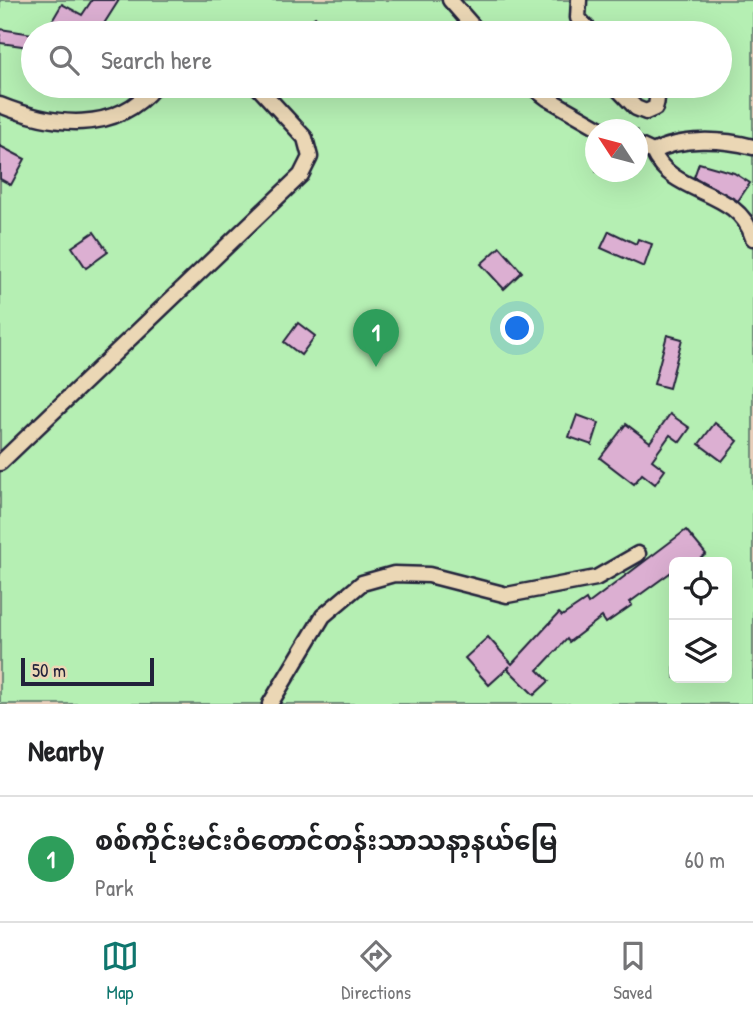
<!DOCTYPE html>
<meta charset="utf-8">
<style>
:root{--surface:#fff;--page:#f2f2f2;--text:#202124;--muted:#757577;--line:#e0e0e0;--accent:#0f766e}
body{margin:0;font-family:"Patrick Hand","Noto Sans Myanmar",sans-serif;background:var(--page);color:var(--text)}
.controls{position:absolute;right:21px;bottom:21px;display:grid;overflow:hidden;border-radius:10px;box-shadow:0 7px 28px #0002}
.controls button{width:63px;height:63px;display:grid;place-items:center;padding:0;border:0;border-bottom:2px solid var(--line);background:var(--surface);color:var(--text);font:35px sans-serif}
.compass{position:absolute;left:585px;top:119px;width:63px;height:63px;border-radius:50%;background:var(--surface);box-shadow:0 7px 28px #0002;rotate:306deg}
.scale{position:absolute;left:21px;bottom:18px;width:133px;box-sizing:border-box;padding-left:7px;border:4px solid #22223b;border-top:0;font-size:19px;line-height:24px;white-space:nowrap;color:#22223b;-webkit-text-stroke:5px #ebd7b5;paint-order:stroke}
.you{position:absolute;left:518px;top:329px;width:24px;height:24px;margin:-18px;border:5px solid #fff;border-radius:50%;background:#1a73e8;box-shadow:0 0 0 10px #1a73e833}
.badge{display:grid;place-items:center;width:46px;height:46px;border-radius:50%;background:var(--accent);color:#fff;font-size:23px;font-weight:700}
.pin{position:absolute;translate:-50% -58px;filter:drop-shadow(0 2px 4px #0008)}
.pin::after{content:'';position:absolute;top:37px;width:24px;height:21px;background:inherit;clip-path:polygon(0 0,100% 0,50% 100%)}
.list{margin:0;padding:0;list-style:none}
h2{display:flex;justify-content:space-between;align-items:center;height:91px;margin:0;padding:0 28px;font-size:30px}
h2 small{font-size:23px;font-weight:400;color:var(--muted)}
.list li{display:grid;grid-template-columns:46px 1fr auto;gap:21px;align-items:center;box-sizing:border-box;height:126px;padding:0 28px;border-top:2px solid var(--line)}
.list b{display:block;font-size:26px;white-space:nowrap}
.list p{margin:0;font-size:23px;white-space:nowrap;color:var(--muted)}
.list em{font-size:23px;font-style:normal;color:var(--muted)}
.icon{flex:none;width:38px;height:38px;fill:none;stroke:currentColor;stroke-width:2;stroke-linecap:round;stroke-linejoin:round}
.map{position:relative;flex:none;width:753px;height:704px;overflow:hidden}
.search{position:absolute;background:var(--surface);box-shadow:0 7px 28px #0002;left:21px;right:21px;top:21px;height:77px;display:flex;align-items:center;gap:18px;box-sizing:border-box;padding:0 24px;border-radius:38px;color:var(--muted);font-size:26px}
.sheet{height:217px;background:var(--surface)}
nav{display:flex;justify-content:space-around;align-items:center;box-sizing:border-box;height:98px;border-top:2px solid var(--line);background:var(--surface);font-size:19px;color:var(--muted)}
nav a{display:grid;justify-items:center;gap:4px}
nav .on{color:var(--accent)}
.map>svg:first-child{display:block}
</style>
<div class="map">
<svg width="753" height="704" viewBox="0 0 753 704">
<rect width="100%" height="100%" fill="#e8cfbb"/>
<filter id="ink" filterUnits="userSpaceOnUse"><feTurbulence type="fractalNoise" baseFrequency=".0143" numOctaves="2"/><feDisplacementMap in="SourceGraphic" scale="14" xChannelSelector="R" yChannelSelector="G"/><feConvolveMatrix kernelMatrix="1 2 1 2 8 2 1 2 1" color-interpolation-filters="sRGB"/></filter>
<g filter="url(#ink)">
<path fill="#b5efb3" stroke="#6c8877" stroke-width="2" fill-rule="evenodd" d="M 0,0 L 753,0 L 753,704 L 0,704 ZM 33,33 L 720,33 L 720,86 L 33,86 ZM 596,130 L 638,130 L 638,172 L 596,172 ZM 674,562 L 727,562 L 727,678 L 674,678 Z"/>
<path fill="#dcafd2" stroke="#22223b" stroke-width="2" d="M 92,0 L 119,0 L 98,33 L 45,33 L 62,4 L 82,15 Z
M 315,17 L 328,33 L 293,33 Z
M 0,29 L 33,34 L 33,52 L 22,46 L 0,43 Z
M 0,146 L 25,159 L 11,185 L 0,179 Z
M 699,163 L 734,173 L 750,183 L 738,201 L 694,177 Z
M 609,231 L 636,244 L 638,239 L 652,244 L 644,267 L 601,248 Z
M 94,232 L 108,252 L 86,268 L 72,247 Z
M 500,247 L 522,272 L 504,289 L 481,264 Z
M 298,323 L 315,336 L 301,355 L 284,342 Z
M 667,335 L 682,339 L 669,388 L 654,384 Z
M 670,414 L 690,428 L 680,442 L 670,435 L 652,460 L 665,470 L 655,484 L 642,474 L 634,484 L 600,458 L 626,424 L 650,442 Z
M 577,415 L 599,423 L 592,445 L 569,437 Z
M 715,423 L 738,441 L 722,461 L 699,444 Z
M 686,530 L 706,554 L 696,562 L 674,562 L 674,570 L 630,602 L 632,605 L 606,623 L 602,617 L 569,642 L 567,639 L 538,670 L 549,681 L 534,695 L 508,669 L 510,666 L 489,685 L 465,658 L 488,637 L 512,664 L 559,613 L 562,616 L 586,600 L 588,604 Z"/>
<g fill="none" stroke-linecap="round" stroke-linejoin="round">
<defs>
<path id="minor" d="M 450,0 L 479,33
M 579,0 L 578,18 L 592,33
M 531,86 L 547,98 L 603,130
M 615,86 L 636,108 L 646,112 L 655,108 C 659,97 657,93 649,86
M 547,98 L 557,86
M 0,105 C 52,126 115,135 155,86
M 638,145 L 653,152 C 681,137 722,139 753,147
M 653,152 C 673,197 738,187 753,238
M 0,463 L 301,175 L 310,157 L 305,138 L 257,86
M 270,704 L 323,616 L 362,583 L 394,574 L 429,575 L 507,595 L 596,578 L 638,554"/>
</defs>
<use href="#minor" stroke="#22223b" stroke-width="19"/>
<use href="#minor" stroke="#ebd7b5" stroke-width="14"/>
</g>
</g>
</svg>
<div class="controls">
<button><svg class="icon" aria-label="locate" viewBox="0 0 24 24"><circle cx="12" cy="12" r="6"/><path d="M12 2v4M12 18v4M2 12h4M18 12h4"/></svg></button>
<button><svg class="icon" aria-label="layers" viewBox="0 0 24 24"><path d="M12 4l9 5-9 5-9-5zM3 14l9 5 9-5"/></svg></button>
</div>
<svg class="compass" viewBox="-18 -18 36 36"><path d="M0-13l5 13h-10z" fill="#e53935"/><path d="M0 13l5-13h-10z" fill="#757577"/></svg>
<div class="scale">50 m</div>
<div class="you"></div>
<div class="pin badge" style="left:376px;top:367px;background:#2e9e5b">1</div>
<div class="search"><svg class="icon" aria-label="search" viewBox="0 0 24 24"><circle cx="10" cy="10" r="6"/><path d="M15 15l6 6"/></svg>Search here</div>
</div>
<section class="sheet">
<h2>Nearby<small></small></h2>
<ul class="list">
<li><span class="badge" style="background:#2e9e5b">1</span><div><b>စစ်ကိုင်းမင်းဝံတောင်တန်းသာသနာ့နယ်မြေ</b><p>Park</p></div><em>60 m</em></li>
</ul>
</section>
<nav>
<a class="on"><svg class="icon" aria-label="map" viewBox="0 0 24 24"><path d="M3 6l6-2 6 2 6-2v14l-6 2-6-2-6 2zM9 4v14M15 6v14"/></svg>Map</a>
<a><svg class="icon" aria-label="directions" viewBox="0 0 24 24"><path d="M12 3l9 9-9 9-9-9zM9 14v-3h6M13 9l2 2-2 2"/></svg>Directions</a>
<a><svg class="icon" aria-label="saved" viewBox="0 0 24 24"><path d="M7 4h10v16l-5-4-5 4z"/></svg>Saved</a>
</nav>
